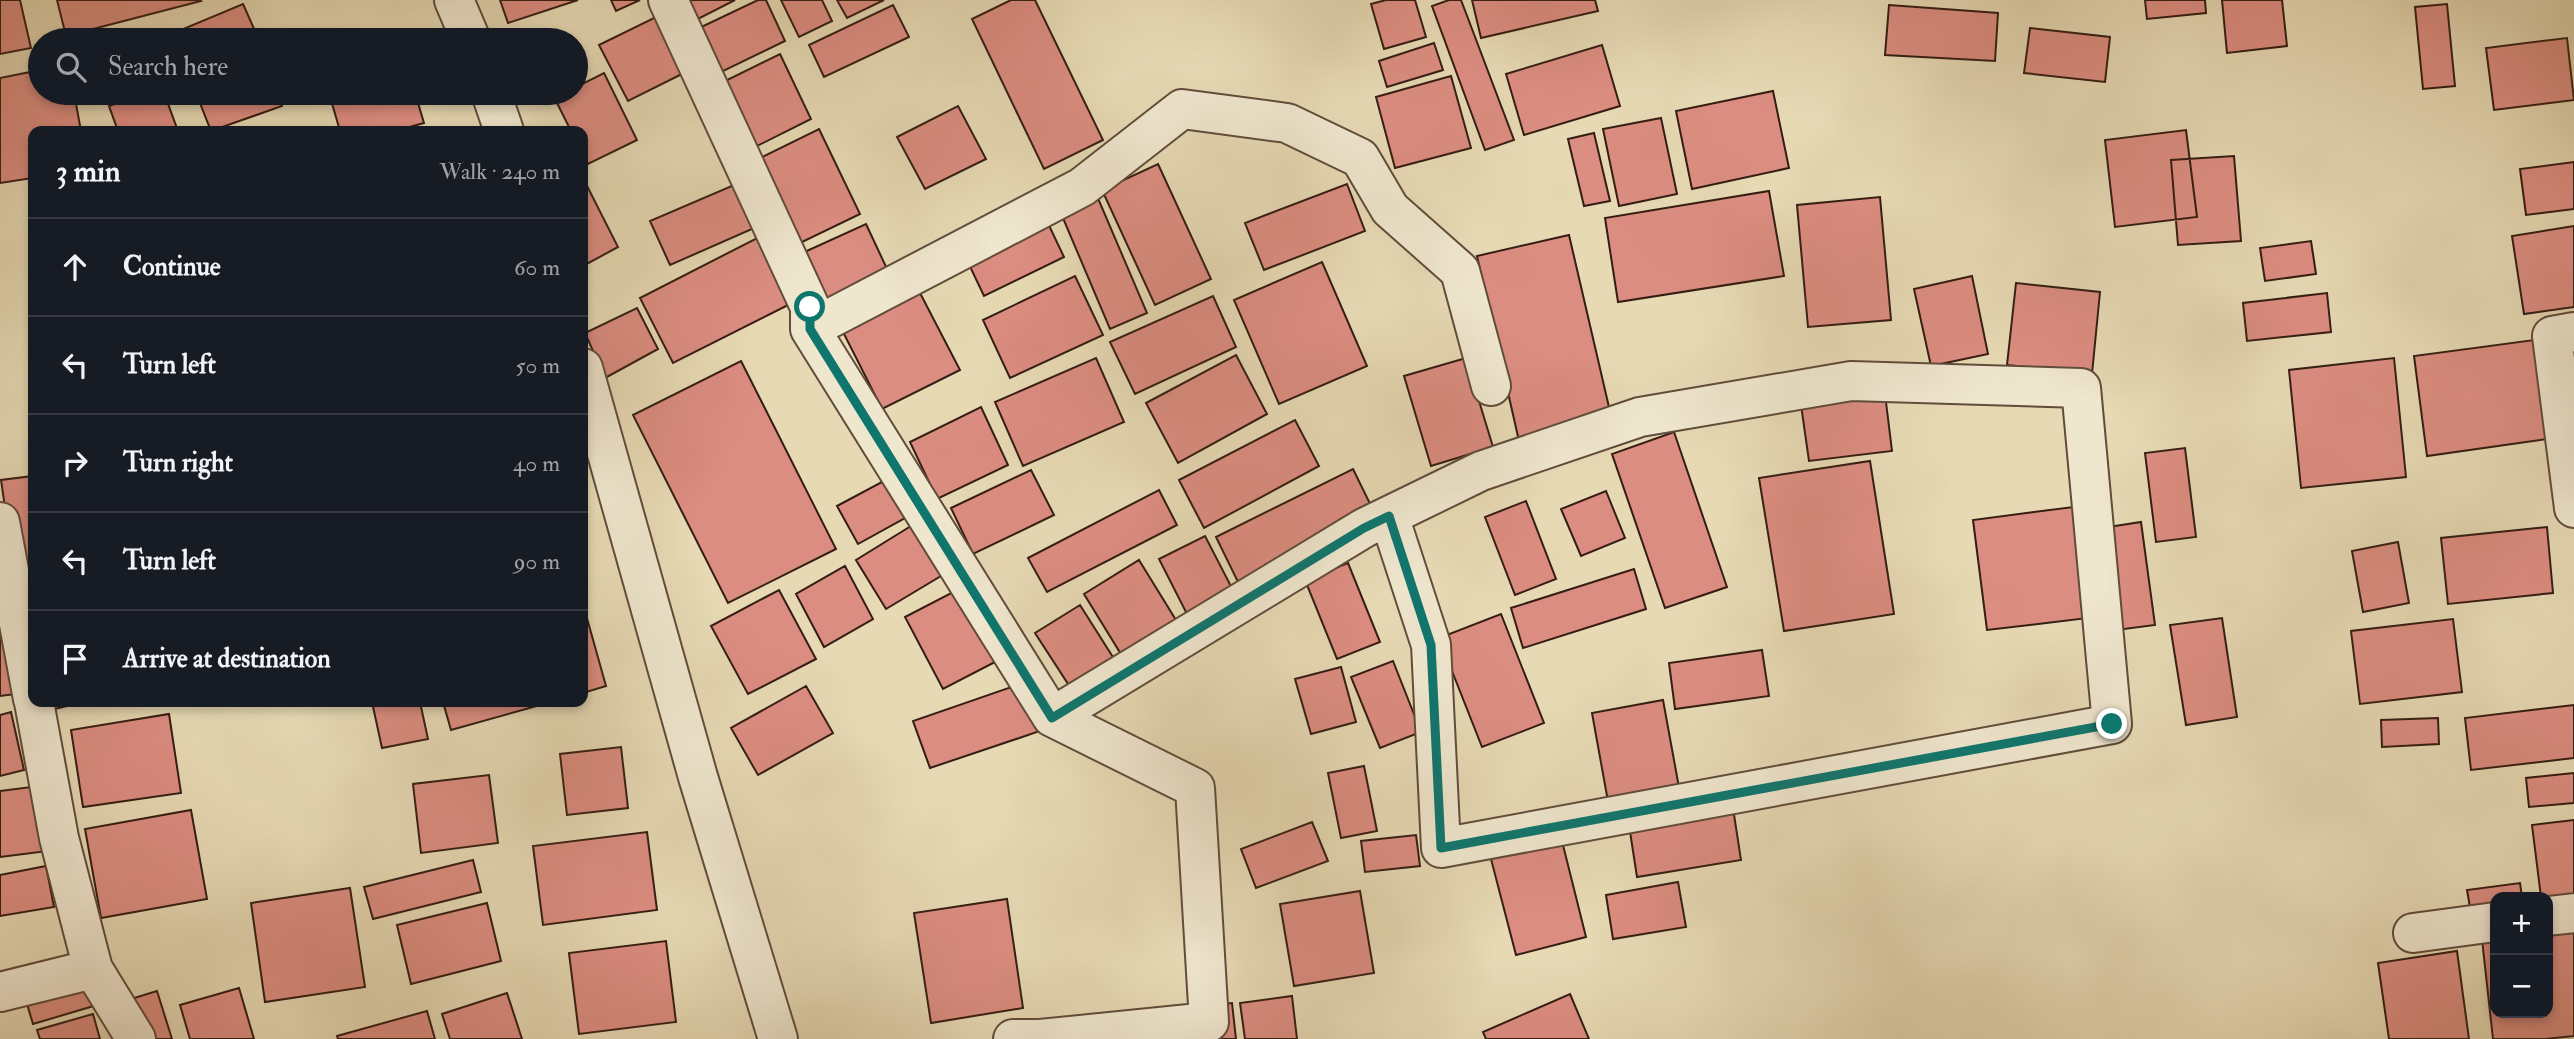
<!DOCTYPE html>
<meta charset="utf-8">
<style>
:root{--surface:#171b24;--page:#20242c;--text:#f1f3f6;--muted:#9ea1a6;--line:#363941}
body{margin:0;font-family:"IM FELL Double Pica",serif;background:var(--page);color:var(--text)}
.controls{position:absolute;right:21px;bottom:21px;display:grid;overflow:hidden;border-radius:14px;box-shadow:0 4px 10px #0003}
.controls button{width:63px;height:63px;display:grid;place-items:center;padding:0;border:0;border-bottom:2px solid var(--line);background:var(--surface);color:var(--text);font:35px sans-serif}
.stop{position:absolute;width:21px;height:21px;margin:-16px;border:5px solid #0f766e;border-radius:50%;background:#fff}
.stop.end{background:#0f766e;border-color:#fff;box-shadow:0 2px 7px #0008}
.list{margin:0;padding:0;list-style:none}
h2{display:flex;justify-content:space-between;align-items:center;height:91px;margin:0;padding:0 28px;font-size:30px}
h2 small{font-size:23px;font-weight:400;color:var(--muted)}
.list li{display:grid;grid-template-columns:46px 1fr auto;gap:21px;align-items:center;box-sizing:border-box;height:98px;padding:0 28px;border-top:2px solid var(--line)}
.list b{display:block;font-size:26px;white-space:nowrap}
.list em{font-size:23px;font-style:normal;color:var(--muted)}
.icon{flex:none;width:38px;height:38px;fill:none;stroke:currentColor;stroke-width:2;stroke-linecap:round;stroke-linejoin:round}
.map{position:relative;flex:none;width:2574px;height:1039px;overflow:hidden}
.search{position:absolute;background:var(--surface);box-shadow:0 4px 10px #0003;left:28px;top:28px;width:560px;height:77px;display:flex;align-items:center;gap:18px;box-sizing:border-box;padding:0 24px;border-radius:38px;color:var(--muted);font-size:26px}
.panel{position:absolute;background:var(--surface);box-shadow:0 4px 10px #0003;left:28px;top:126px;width:560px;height:581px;border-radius:14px}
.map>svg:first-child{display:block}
</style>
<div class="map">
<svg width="2574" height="1039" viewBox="0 0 2574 1039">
<rect width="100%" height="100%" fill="#e6d9b4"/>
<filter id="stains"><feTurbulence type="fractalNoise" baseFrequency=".00286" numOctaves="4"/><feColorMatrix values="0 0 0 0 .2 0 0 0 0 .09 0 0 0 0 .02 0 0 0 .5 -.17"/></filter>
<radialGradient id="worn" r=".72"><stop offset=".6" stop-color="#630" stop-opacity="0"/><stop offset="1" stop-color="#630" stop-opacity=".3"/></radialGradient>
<path fill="#dc8d81" stroke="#351d13" stroke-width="2" d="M 0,0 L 20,0 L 31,48 L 0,54 Z
M 57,0 L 200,0 L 201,1 L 66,36 Z
M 500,0 L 578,0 L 508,23 Z
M 611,0 L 640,0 L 616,11 Z
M 688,0 L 735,0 L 698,19 Z
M 758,0 L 766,0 L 785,41 L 717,74 L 695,30 Z
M 781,0 L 822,0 L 832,21 L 799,37 Z
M 837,0 L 884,0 L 847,18 Z
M 1011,0 L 1035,0 L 1103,140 L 1044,169 L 972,19 Z
M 1386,0 L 1415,0 L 1426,37 L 1384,49 L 1371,4 Z
M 1449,0 L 1461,0 L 1514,140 L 1485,150 L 1432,6 Z
M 1472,0 L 1595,0 L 1598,11 L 1481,38 Z
M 2145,0 L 2205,0 L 2206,13 L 2147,19 Z
M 2222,0 L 2282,0 L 2287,46 L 2227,53 Z
M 243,4 L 259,40 L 165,40 L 164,37 Z
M 2447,4 L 2455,86 L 2423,89 L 2415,7 Z
M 893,5 L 909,37 L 824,77 L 809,45 Z
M 1889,5 L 1998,13 L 1995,61 L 1885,55 Z
M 660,15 L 688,71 L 628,101 L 599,45 Z
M 2030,28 L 2110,37 L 2105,82 L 2024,73 Z
M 555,32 L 559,40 L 539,40 Z
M 2567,38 L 2574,100 L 2494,110 L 2486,48 Z
M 1434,43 L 1443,70 L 1387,87 L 1379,61 Z
M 1602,45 L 1620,106 L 1524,135 L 1506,74 Z
M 780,54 L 811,119 L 747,151 L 715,86 Z
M 40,70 L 40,93 L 74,93 L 81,131 L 33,131 L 33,178 L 0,183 L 0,78 Z
M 604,73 L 637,140 L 588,164 L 583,154 L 583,131 L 571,131 L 554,97 L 563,93 L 576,93 L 576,87 Z
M 1451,76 L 1471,148 L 1395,168 L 1376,97 Z
M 1773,91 L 1789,168 L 1692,189 L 1676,111 Z
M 146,93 L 164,93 L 178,131 L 118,131 L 109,106 Z
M 196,93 L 276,93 L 282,106 L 211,131 Z
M 329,93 L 415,93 L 424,123 L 395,131 L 340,131 Z
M 512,93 L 536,93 L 517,102 Z
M 958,106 L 986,159 L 925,189 L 897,137 Z
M 1661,118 L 1677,194 L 1619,206 L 1603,129 Z
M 819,129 L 860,214 L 796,245 L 754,161 Z
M 2186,130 L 2197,217 L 2115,227 L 2105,140 Z
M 1594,133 L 1610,201 L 1584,206 L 1568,139 Z
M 2234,156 L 2241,241 L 2178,245 L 2171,160 Z
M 2574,162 L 2574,209 L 2526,215 L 2520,169 Z
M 1158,164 L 1211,279 L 1155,305 L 1102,190 Z
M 583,178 L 618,247 L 583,266 Z
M 741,182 L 761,225 L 670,265 L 650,221 Z
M 1347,184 L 1365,231 L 1264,270 L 1245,223 Z
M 1769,191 L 1784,276 L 1618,302 L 1605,218 Z
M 1097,196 L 1147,313 L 1110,329 L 1060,211 Z
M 1880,197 L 1891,320 L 1808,327 L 1797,205 Z
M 1045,217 L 1064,257 L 984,296 L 965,256 Z
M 866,224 L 888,271 L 822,303 L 800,254 Z
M 2574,226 L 2574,307 L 2524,314 L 2512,236 Z
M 769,232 L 802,298 L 673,363 L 640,298 Z
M 1569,235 L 1612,420 L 1519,441 L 1477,256 Z
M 2311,241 L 2316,274 L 2265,281 L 2260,248 Z
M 1322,262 L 1367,366 L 1279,404 L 1234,300 Z
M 1075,276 L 1103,335 L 1010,378 L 983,320 Z
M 1972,276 L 1988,354 L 1931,366 L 1914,289 Z
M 2016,283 L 2100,292 L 2092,374 L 2007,365 Z
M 919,291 L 960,370 L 882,409 L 842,330 Z
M 2327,293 L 2331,332 L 2247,341 L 2243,303 Z
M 1213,296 L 1236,347 L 1135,394 L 1110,342 Z
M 637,308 L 658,349 L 605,378 L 585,333 Z
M 2534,340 L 2547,439 L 2427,456 L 2414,356 Z
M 1236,355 L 1267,414 L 1178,463 L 1146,403 Z
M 1096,358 L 1124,422 L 1023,466 L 995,402 Z
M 1466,358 L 1493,447 L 1431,466 L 1404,376 Z
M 2394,358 L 2406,477 L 2301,488 L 2289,370 Z
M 741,361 L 836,549 L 728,603 L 633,415 Z
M 1885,394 L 1892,451 L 1809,461 L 1801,405 Z
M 981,407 L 1008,465 L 937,499 L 910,442 Z
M 1295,420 L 1319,466 L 1204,528 L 1179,480 Z
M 1674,432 L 1727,587 L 1665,608 L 1612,454 Z
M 2185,448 L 2196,537 L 2156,542 L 2145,453 Z
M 1870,461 L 1894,614 L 1784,631 L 1759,478 Z
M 1353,469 L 1375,514 L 1238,582 L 1216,537 Z
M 1031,470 L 1054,515 L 973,554 L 951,508 Z
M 33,476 L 33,574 L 15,576 L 1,480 Z
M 893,476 L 914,513 L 858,544 L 837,506 Z
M 1159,490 L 1177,525 L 1047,592 L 1028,558 Z
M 1606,491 L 1625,538 L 1581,556 L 1561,509 Z
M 1526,501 L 1556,579 L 1515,595 L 1485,517 Z
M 2073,507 L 2088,618 L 1987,630 L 1973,520 Z
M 919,521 L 951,570 L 886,609 L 856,560 Z
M 2141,522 L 2155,625 L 2117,630 L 2102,528 Z
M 2547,527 L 2553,593 L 2448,604 L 2441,538 Z
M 1205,536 L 1236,596 L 1190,620 L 1159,559 Z
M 2398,542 L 2409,603 L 2363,612 L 2352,551 Z
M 1139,560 L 1179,625 L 1124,659 L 1084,594 Z
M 1348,563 L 1380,642 L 1337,659 L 1305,580 Z
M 845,566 L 873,619 L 824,647 L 796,594 Z
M 1634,569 L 1646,609 L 1523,648 L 1511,608 Z
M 779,590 L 816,659 L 748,694 L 711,626 Z
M 957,590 L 995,662 L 943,689 L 905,617 Z
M 583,604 L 606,686 L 583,693 Z
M 1080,605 L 1116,662 L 1072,690 L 1035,633 Z
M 0,607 L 16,694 L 0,696 Z
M 1501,614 L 1544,723 L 1482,747 L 1439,638 Z
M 2222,618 L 2237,717 L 2186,725 L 2170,625 Z
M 2453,619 L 2462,692 L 2360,704 L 2351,631 Z
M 1762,650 L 1769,696 L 1675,709 L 1669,663 Z
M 1393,661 L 1421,732 L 1380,748 L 1351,677 Z
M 1341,667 L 1356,722 L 1311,734 L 1295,679 Z
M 1023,683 L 1040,731 L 930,768 L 913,721 Z
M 806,686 L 833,733 L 758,775 L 731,728 Z
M 1663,700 L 1680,793 L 1609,807 L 1592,713 Z
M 44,702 L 84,702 L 46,711 Z
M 372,702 L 420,702 L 428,739 L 382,748 Z
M 443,702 L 551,702 L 451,730 Z
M 2574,705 L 2574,758 L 2471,770 L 2465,718 Z
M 11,712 L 24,770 L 0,776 L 0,715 Z
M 169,714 L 181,793 L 83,807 L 71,730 Z
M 2438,718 L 2439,744 L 2382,747 L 2381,720 Z
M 621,747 L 628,808 L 567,815 L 560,754 Z
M 1364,766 L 1377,831 L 1341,838 L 1328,773 Z
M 2574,773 L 2574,803 L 2529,807 L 2526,778 Z
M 489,775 L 498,843 L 421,853 L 413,784 Z
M 39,786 L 48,851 L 0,857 L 0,791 Z
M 1733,808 L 1741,860 L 1637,877 L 1629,825 Z
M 191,810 L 207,899 L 101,918 L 85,829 Z
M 2574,820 L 2574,905 L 2541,897 L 2532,825 Z
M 1312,822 L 1328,861 L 1256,888 L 1241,849 Z
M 647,832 L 657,910 L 543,925 L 533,846 Z
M 1416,835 L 1420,866 L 1365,872 L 1361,841 Z
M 1562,841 L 1586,937 L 1516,955 L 1491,859 Z
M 473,860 L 481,892 L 373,919 L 364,887 Z
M 46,866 L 54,907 L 0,916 L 0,875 Z
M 1678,882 L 1686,927 L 1613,939 L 1606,895 Z
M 2520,883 L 2522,897 L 2495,897 L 2495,915 L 2472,919 L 2467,890 Z
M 350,888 L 365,987 L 265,1002 L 251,903 Z
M 1360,891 L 1374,973 L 1294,986 L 1280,904 Z
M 1007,899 L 1023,1008 L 931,1023 L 914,913 Z
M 487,903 L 501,961 L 411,984 L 397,925 Z
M 2574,929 L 2574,1036 L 2545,1039 L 2493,1039 L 2482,939 L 2495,938 L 2495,1013 L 2548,1013 L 2548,932 Z
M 666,941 L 676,1022 L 579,1034 L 569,953 Z
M 2457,951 L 2469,1039 L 2389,1039 L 2378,963 Z
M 88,976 L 97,1005 L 33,1024 L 24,994 Z
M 239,988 L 254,1039 L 190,1039 L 180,1005 Z
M 157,991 L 172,1039 L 118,1039 L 108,1006 Z
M 507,993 L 522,1039 L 450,1039 L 442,1014 Z
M 1570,994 L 1589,1039 L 1486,1039 L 1483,1032 Z
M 1292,996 L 1297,1039 L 1245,1039 L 1240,1003 Z
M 1232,1003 L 1236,1039 L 1196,1039 L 1193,1007 Z
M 427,1011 L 435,1039 L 338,1039 L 337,1036 Z
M 93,1014 L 100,1039 L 40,1039 L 37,1030 Z"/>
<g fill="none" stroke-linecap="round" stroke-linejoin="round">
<defs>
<path id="minor" d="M 454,0 L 471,40
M 668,0 L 810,307 L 810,329 L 1052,717 L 1364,528 L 1481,471 L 1640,417 L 1851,381 L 2081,388 L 2112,724 L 1441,848 L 1431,645 L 1389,516
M 491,93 L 504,131
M 810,329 L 1082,187 L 1182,109 L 1287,123 L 1360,158 L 1390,209 L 1460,271 L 1491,386
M 2574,332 L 2552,336 L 2574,508
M 583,368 L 698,777 L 778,1039
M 0,522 L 33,699
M 34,702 L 59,838 L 93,969 L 136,1039
M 2548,916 L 2574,913
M 2413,933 L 2495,922
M 0,992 L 93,969
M 1013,1039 L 1040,1039 L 1209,1022 L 1195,788 L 1052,717"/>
</defs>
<use href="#minor" stroke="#614c3b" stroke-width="42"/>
<use href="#minor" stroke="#efe6ce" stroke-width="38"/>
</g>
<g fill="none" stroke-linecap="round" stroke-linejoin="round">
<path stroke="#0f766e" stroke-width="9" d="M 810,307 L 810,329 L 1052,718 L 1364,528 L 1389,516 L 1431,645 L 1441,848 L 2112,724"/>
</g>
<rect width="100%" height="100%" filter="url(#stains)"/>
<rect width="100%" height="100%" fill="url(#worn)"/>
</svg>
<div class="controls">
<button>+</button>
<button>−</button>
</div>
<div class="stop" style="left:810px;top:307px"></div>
<div class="stop end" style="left:2112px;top:724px"></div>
<div class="search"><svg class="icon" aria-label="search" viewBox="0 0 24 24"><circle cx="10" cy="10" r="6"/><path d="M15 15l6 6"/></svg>Search here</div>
<section class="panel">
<h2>3 min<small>Walk · 240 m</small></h2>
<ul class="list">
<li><svg class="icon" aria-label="ahead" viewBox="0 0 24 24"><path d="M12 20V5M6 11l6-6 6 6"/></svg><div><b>Continue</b></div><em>60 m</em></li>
<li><svg class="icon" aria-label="left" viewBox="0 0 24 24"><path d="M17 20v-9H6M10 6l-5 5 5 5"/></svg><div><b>Turn left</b></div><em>50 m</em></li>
<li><svg class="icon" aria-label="right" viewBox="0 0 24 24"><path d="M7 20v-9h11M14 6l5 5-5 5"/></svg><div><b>Turn right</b></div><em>40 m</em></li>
<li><svg class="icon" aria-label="left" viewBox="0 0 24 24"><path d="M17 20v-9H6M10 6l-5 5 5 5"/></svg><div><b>Turn left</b></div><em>90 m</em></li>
<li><svg class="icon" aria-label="arrive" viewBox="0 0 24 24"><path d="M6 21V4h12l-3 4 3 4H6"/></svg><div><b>Arrive at destination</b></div></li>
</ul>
</section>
</div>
